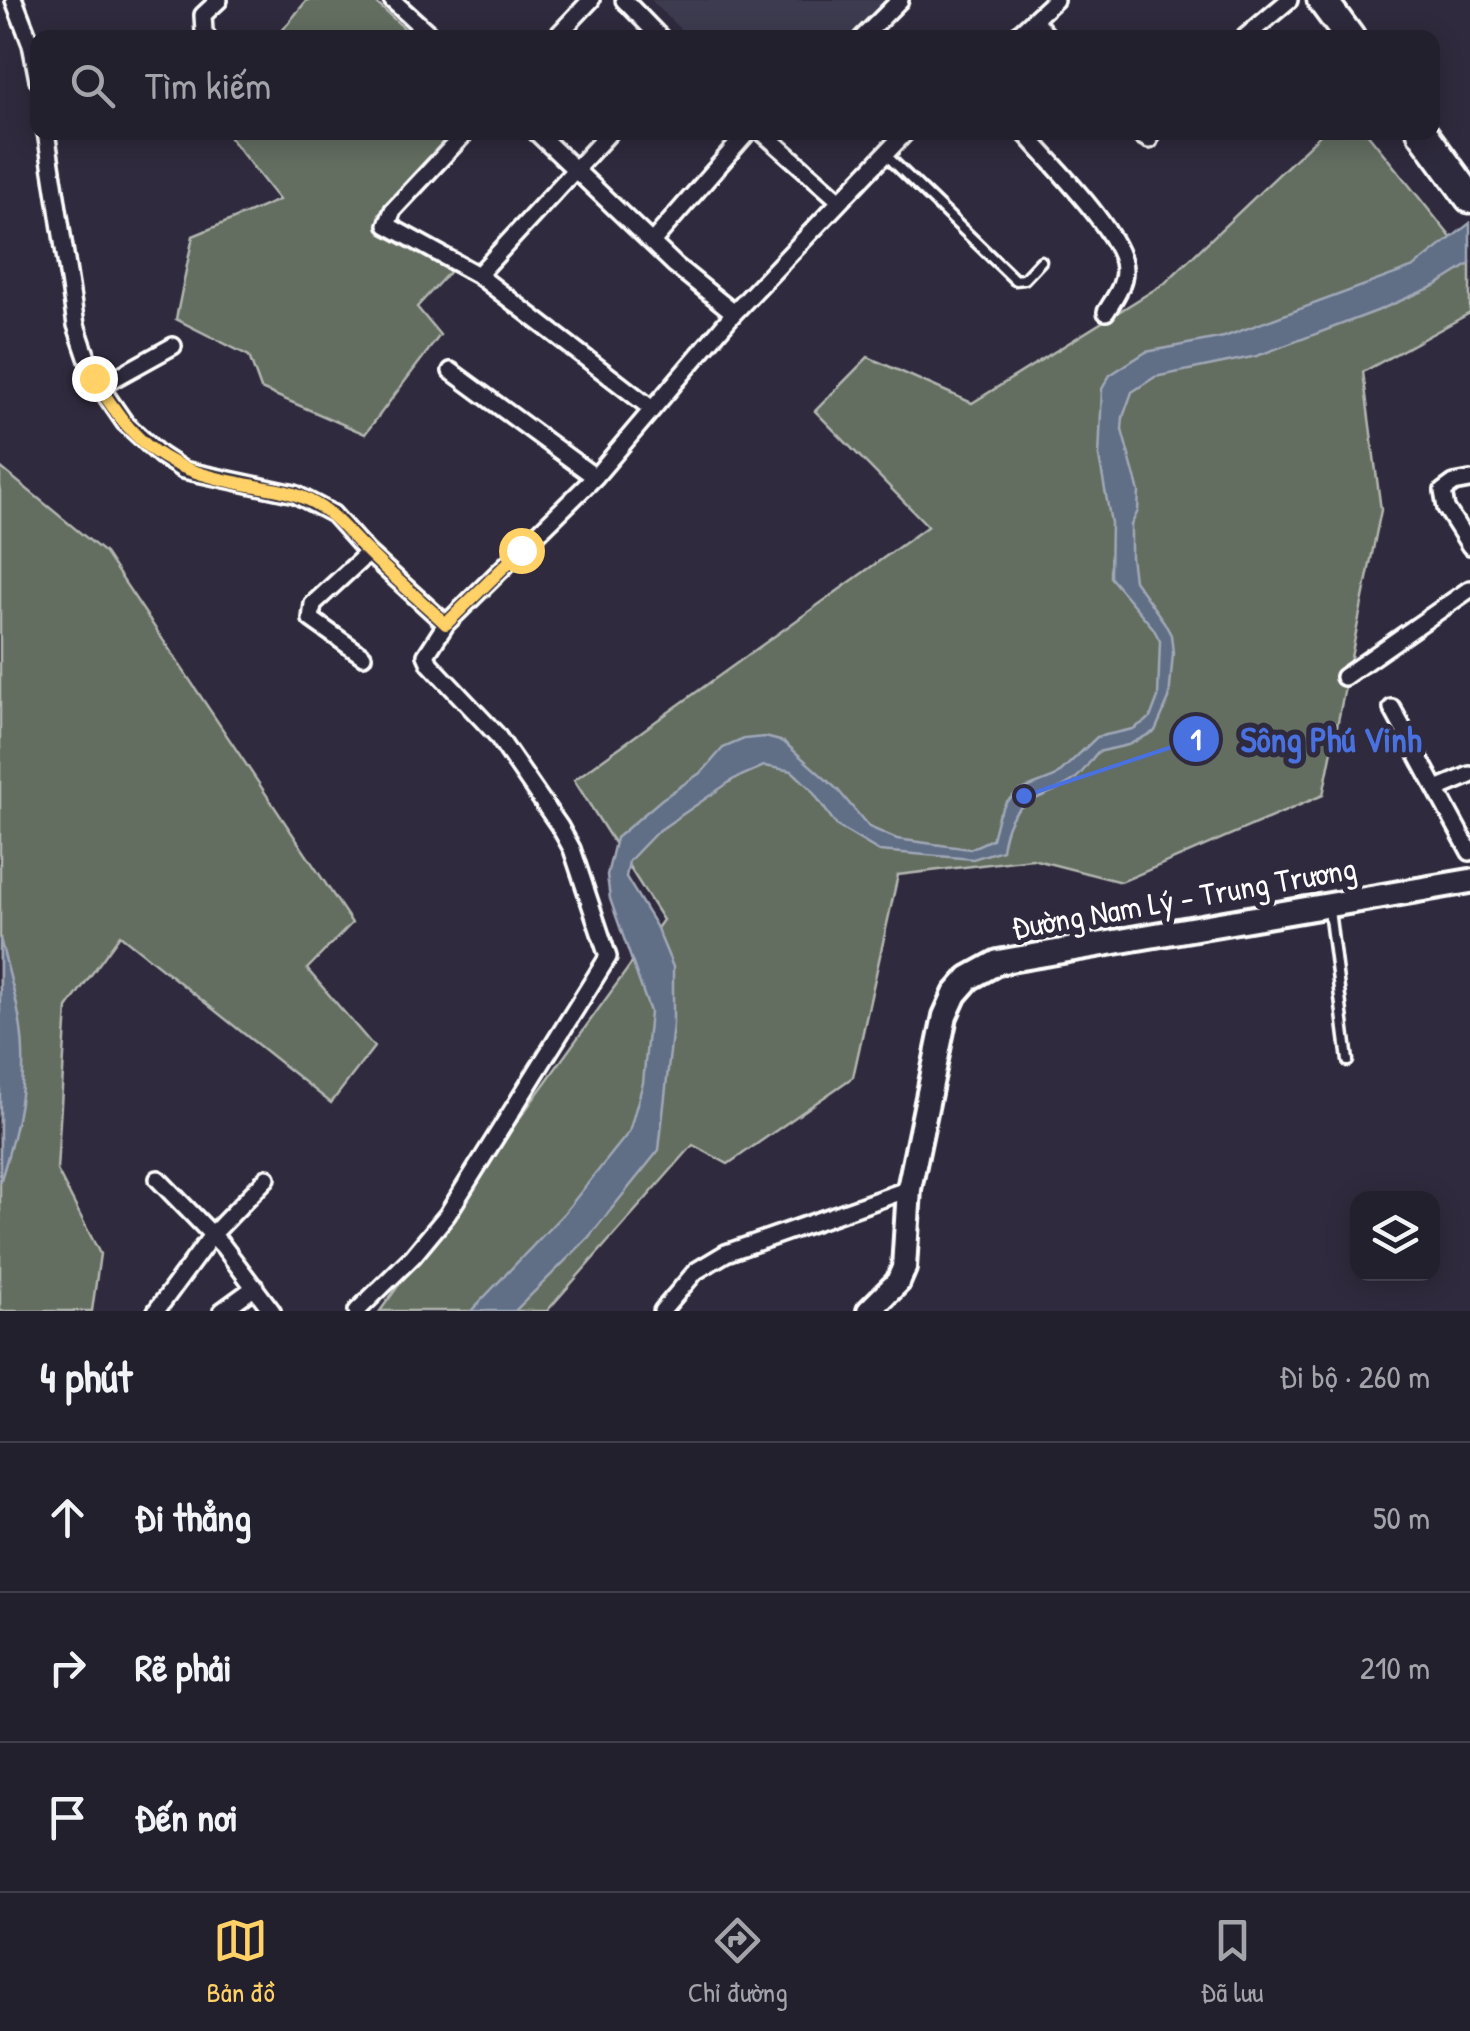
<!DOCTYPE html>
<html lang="vi">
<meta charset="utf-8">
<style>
:root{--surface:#23202e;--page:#2f2d3a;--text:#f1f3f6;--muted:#a3a3aa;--line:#403e4a;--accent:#ffd166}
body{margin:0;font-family:"Patrick Hand",sans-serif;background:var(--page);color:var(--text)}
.controls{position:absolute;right:30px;bottom:30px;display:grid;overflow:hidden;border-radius:20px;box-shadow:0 5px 25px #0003}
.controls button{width:90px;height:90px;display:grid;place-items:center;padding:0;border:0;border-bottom:2px solid var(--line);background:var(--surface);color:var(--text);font:50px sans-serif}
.stop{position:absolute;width:30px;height:30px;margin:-22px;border:8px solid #ffd166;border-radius:50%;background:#fff}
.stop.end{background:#ffd166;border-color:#fff;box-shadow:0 2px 10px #0008}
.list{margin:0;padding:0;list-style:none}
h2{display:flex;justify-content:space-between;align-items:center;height:130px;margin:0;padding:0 40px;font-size:42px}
h2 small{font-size:32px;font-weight:400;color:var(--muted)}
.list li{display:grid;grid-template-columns:65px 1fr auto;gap:30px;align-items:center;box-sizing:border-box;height:150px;padding:0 40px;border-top:2px solid var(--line)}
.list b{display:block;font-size:38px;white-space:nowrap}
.list em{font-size:32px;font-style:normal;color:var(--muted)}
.icon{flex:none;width:55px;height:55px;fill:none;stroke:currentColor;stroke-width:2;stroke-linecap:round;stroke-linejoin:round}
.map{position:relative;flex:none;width:1470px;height:1311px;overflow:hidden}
.search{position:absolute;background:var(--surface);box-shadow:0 5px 25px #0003;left:30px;right:30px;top:30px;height:110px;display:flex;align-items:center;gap:25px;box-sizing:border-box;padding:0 35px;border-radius:20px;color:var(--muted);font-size:38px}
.sheet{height:580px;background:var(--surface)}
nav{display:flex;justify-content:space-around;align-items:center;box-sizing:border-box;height:140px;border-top:2px solid var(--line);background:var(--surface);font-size:28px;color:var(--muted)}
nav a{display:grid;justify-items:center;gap:5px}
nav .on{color:var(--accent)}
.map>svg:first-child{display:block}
</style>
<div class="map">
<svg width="1470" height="1311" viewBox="0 0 1470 1311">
<rect width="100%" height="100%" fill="#2f2a3d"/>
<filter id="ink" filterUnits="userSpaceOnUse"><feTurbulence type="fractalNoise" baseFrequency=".01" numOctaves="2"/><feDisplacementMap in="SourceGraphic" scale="20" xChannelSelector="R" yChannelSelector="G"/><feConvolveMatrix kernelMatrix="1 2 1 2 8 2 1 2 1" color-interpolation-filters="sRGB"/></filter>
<g filter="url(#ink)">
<path fill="#3c3a4f" d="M 651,0 L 891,0 L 853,38 L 688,37 Z"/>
<path fill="#646d61" stroke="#b2b6b0" stroke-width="2.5" d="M 307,0 L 373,0 L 414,37 L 277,37 Z
M 226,133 L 452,133 L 379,214 L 380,233 L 450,271 L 417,307 L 440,335 L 365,434 L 261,389 L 249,356 L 176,319 L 193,236 L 279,200 Z
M 1322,133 L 1367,133 L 1470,261 L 1470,313 L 1363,372 L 1381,510 L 1323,795 L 1121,882 L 1032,859 L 898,875 L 853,1077 L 728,1164 L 693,1145 L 547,1311 L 380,1311 L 663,920 L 574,780 L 928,526 L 815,411 L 868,357 L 972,403 L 1165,283 Z
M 0,467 L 105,553 L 352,923 L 307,969 L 374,1047 L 331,1103 L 120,935 L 67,1008 L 57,1170 L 100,1254 L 92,1311 L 0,1311 Z"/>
<path fill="#606e86" stroke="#a0a8b6" stroke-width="2.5" d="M 1470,223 L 1470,264 L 1435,286 L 1377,311 L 1257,356 L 1155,377 L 1132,392 L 1123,417 L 1122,430 L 1139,492 L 1138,511 L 1131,525 L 1131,557 L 1134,580 L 1164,622 L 1171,635 L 1173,653 L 1169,699 L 1155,731 L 1128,745 L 1098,752 C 1088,762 1084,774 1071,782 C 1032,806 1010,795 1002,850 L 973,859 L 879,851 L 837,826 L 810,788 L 792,771 L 764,766 L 734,779 L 657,832 L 629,861 L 626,877 L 656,926 L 673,967 L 673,1025 L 659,1150 L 588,1238 L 515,1311 L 471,1311 L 565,1212 L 629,1132 L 643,1083 L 650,1012 L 610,899 L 607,875 L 616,838 L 662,799 L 703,771 L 723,748 L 744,739 L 765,737 L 784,742 L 838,790 L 869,827 L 897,839 L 970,849 L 992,839 L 998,816 L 1006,802 L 1019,791 L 1055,777 L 1097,737 L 1133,729 L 1150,718 L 1158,697 L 1160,641 L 1153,628 L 1110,577 L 1111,523 L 1099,457 L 1102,389 L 1110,375 L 1146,352 L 1224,337 L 1414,267 Z
M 0,938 C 9,975 22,1014 23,1052 C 25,1097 13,1140 0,1183 Z"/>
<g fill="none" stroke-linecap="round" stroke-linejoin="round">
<defs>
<path id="service" d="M 885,154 L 1015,280 L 1024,279 L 1041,261
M 1329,910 L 1348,1061"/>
<path id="minor" d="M 14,0 L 31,44 L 38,80
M 392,0 L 434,38
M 624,0 L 661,38
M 1035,21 L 1049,38
M 208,38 L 204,32 L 203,15 L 219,0
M 555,38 L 591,0
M 862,38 L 900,0
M 1014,38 L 1055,0
M 1244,38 L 1289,0
M 46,132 L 76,325 L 94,378 L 125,423 L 160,455 L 183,470 L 295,494 L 333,514 L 368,553 L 446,624
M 466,132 L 393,210 L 387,225 L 478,275 L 652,409
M 536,132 L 675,265 L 734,313
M 762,132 L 839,200
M 1024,132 C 1047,159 1125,236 1124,270 C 1124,286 1114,299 1106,312
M 1135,132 L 1149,140
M 652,242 L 748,132
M 478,275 L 610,132
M 451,371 L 595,477
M 99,387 L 173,346
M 1470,480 L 1454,483 L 1443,491 L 1446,508 L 1470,546
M 363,656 L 311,619 L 313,604 L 368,553
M 1344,677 L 1470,589
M 1392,708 L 1470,852
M 1437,789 L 1470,775
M 158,1179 L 223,1246 L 272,1311
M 156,1311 L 212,1235 L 267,1178
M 222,1311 L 255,1287
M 357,1311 L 413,1256 L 447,1215 L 608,957 L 572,849 L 560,827 L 496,734 L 430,664 L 426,655 L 446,624 L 595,477 L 734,313 L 906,132
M 662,1311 L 696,1271 L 726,1253 L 909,1189"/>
<path id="secondary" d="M 869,1311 L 898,1282 L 904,1268 L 909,1189 L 945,1016 L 955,994 L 969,978 L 998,962 L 1470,881"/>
<path id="trunk" d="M 1322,0 L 1350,38
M 1422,132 L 1470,198"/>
</defs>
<use href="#service" stroke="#fff" stroke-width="15"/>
<use href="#minor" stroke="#fff" stroke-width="22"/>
<use href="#secondary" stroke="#fff" stroke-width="30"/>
<use href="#trunk" stroke="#fff" stroke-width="35"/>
<use href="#service" stroke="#2f2a3d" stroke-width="8"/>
<use href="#minor" stroke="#2f2a3d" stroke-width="15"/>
<use href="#secondary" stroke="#2f2a3d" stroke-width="22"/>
<use href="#trunk" stroke="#2f2a3d" stroke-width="28"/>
</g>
</g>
<g fill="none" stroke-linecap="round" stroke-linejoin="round" filter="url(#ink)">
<path stroke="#ffd166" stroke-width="12" d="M 94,378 C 137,448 163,469 244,484 C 266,488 290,490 310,501 C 334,513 348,533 367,551 C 392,576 420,600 446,624 L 521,550"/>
</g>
<g text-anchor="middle" stroke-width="10" stroke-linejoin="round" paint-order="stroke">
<g font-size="32" fill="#fff" stroke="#2f2a3d">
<text transform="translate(1184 898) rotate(-10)" y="11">Đường Nam Lý - Trung Trương</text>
</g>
</g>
<path fill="none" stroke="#4a71e0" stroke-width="4" d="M1024 796L1196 739"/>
<g fill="#4a71e0" stroke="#2f2a3d" stroke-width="4">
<circle cx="1024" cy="796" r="10"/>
<circle cx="1196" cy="739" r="25"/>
</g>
<g font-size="30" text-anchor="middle" font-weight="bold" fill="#fff">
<text x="1196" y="750">1</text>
</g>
<g font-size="35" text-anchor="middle" font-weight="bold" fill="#4a71e0" stroke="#2f2a3d" stroke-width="10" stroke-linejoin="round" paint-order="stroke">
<text x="1331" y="752">Sông Phú Vinh</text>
</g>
</svg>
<div class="controls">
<button><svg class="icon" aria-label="layers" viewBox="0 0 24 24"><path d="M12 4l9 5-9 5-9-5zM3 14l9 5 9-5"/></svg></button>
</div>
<div class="stop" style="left:521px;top:550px"></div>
<div class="stop end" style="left:94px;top:378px"></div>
<div class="search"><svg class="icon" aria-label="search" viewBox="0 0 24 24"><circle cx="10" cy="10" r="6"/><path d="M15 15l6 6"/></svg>Tìm kiếm</div>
</div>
<section class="sheet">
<h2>4 phút<small>Đi bộ · 260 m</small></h2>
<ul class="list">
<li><svg class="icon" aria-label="ahead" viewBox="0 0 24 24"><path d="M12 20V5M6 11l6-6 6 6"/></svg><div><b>Đi thẳng</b></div><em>50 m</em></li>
<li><svg class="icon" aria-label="right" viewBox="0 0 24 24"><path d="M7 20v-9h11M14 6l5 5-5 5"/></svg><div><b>Rẽ phải</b></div><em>210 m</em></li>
<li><svg class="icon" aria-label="arrive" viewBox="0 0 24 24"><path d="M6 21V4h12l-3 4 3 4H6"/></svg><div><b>Đến nơi</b></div></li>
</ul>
</section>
<nav>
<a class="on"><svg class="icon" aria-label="map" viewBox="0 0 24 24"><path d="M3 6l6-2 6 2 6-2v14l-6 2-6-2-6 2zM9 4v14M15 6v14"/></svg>Bản đồ</a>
<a><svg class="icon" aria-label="directions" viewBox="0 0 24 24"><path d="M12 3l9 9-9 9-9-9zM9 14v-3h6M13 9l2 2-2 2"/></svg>Chỉ đường</a>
<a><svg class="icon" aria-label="saved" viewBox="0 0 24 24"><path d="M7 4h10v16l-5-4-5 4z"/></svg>Đã lưu</a>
</nav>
